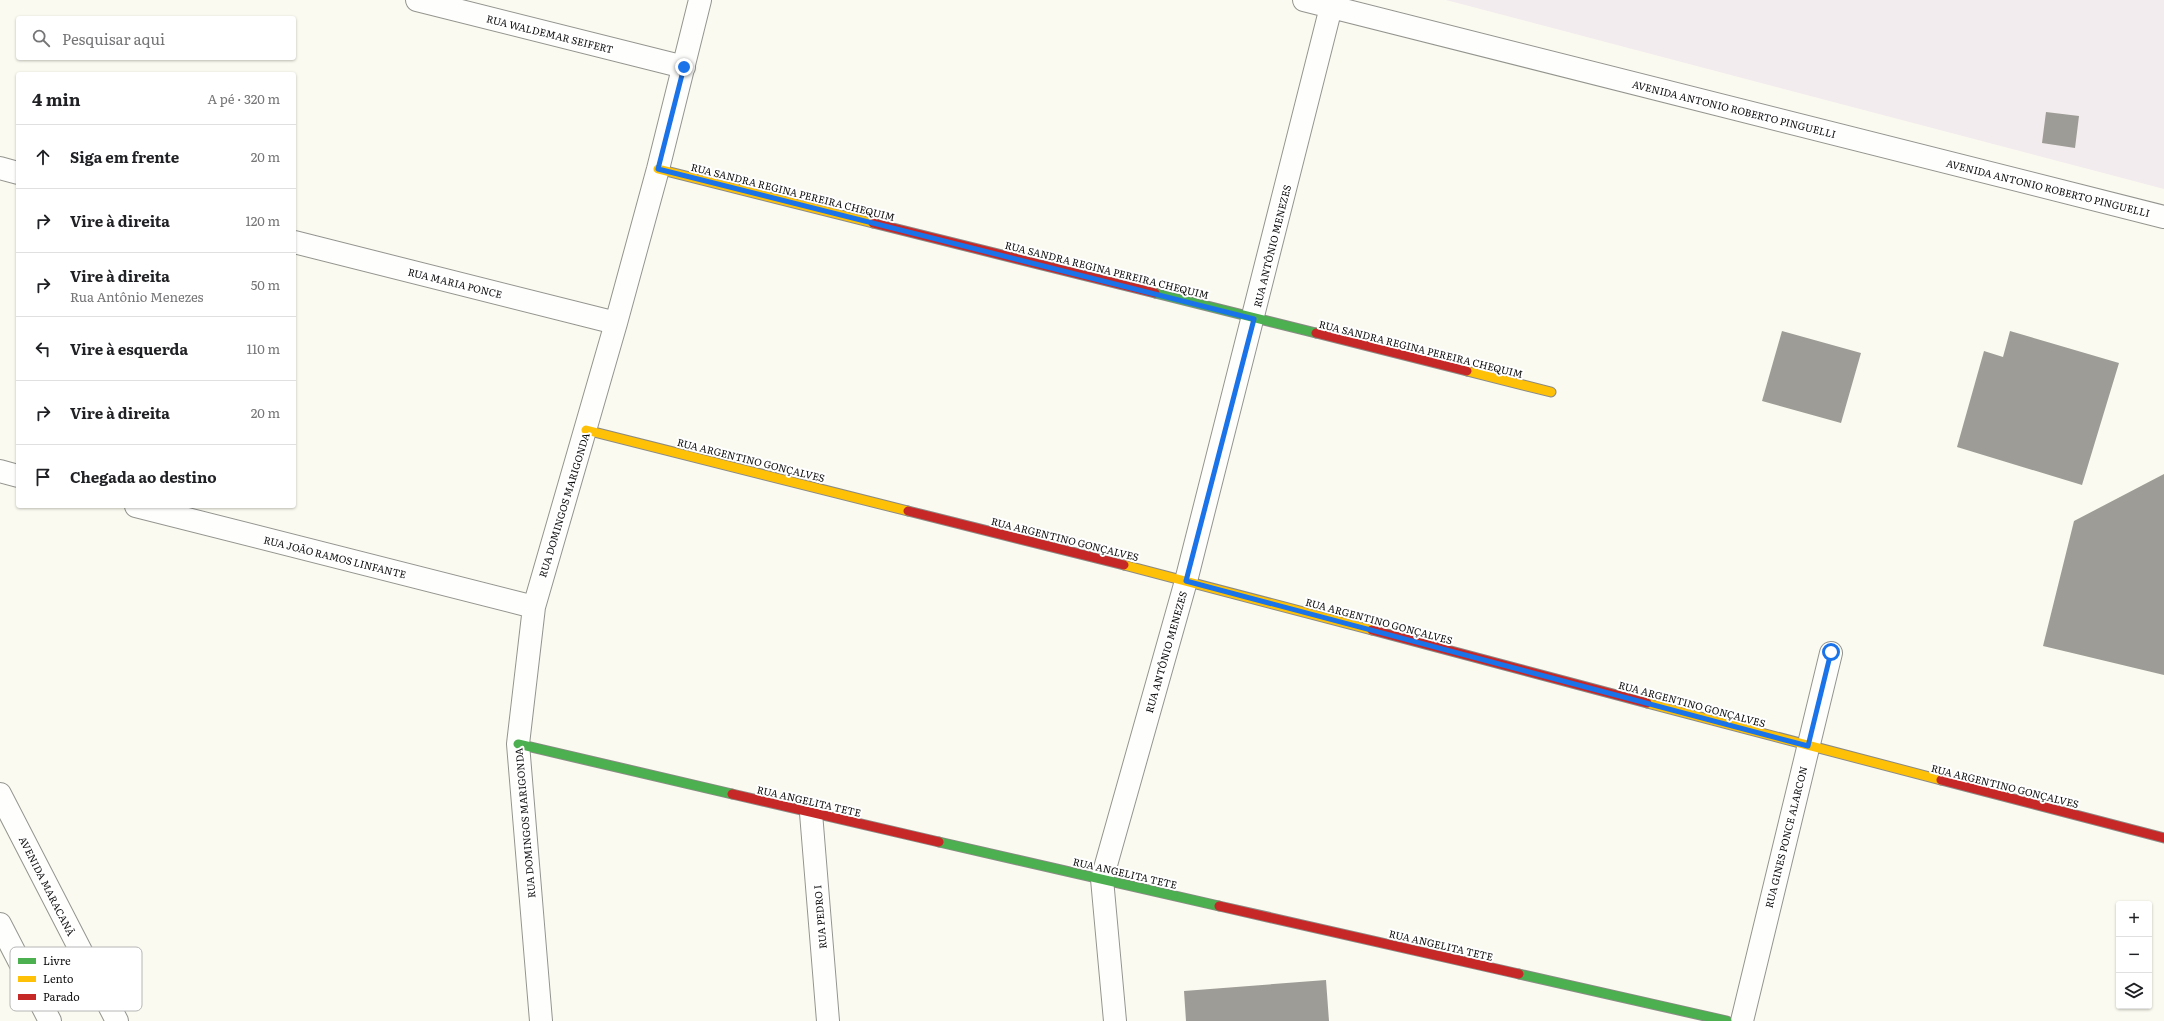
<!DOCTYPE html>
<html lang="pt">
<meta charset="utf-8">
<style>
:root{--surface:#fff;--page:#f6f6f6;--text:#202124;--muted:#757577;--line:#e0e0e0}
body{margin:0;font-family:Literata,serif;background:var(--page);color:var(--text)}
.controls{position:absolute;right:12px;bottom:12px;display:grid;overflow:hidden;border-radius:4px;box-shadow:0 1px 3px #0004}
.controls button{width:36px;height:36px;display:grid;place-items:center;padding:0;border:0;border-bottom:1px solid var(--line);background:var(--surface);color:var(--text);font:20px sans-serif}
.stop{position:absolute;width:12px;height:12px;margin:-9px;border:3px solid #1a73e8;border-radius:50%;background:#fff}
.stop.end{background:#1a73e8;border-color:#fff;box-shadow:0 1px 4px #0008}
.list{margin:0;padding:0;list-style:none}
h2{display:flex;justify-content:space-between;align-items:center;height:52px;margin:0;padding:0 16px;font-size:17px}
h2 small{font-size:13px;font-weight:400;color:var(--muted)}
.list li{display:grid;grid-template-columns:26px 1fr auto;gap:12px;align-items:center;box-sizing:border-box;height:64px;padding:0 16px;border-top:1px solid var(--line)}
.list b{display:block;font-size:15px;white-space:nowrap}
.list p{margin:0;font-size:13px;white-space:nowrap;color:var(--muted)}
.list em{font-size:13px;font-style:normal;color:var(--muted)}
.icon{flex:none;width:22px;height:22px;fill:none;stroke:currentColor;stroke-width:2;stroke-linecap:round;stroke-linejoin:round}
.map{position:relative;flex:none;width:2164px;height:1021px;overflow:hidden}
.search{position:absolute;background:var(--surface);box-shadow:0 1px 3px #0004;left:16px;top:16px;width:280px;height:44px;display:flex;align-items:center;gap:10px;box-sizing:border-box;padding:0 14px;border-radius:4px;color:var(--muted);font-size:15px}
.panel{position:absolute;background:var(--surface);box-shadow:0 1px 3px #0004;left:16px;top:72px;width:280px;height:436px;border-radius:4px}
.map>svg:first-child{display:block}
</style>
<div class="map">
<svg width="2164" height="1021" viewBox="0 0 2164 1021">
<rect width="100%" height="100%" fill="#fbfaf0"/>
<path fill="#f3ecee" d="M 1446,0 L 2164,0 L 2164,189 Z"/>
<path fill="#9e9c96" d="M 2046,112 L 2079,116 L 2075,148 L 2042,143 Z
M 1782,331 L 1861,353 L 1841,423 L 1762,401 Z
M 2010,331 L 2119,363 L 2082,485 L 1957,447 L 1984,351 L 2003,357 Z
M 2164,474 L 2164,675 L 2043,646 L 2074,521 Z
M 1326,980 L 1329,1021 L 1186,1021 L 1184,991 Z"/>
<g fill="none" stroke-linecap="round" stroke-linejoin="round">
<defs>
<path id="street" d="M 417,0 L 684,67
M 1304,0 L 2164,217
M 0,168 L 18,173
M 294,242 L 616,323
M 0,471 L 18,476
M 136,506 L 534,607
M 0,794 L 117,1021
M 811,813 L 828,1021
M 0,924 L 50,1021
M 541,1021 L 518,744 L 534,607 L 616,323 L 658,169 L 700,0
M 1115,1021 L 1102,879 L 1186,581 L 1331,7
M 1742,1021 L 1831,653"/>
<path id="fast" d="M 1155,293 L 1316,333
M 518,744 L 732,794
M 939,842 L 1219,906
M 1519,974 L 1727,1021"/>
<path id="slow" d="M 658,169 L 873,223
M 1467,371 L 1551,392
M 586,430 L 908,511
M 1124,565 L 1372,630
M 1647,703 L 1941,780"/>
<path id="jam" d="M 873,223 L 1155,293
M 1316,333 L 1467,371
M 908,511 L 1124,565
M 1372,630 L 1647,703
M 1941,780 L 2164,838
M 732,794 L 939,842
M 1219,906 L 1519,974"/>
</defs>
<use href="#street" stroke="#94948f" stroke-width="24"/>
<use href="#fast" stroke="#8b8a86" stroke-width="11"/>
<use href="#slow" stroke="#8b8a86" stroke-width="11"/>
<use href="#jam" stroke="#8b8a86" stroke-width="11"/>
<use href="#street" stroke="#fefefd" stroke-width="22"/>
<use href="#fast" stroke="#4caf50" stroke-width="9"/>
<use href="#slow" stroke="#ffc107" stroke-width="9"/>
<use href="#jam" stroke="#c62828" stroke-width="9"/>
</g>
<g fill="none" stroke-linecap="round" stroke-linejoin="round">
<path stroke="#1a73e8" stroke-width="5" d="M 684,67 L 658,169 L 1254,319 L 1186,581 L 1808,746 L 1831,652"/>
</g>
<g text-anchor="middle" stroke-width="4" stroke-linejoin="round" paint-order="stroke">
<g font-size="10" fill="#0d0d0d" stroke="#fff">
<text transform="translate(550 34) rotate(14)" y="4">RUA WALDEMAR SEIFERT</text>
<text transform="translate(1734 109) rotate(14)" y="4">AVENIDA ANTONIO ROBERTO PINGUELLI</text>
<text transform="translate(2048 188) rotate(14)" y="4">AVENIDA ANTONIO ROBERTO PINGUELLI</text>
<text transform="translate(793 192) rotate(14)" y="4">RUA SANDRA REGINA PEREIRA CHEQUIM</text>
<text transform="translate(1272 246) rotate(-76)" y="4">RUA ANTÔNIO MENEZES</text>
<text transform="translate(1107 270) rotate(14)" y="4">RUA SANDRA REGINA PEREIRA CHEQUIM</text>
<text transform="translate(455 283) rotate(14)" y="4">RUA MARIA PONCE</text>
<text transform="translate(1421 349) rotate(14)" y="4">RUA SANDRA REGINA PEREIRA CHEQUIM</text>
<text transform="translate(751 460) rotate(14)" y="4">RUA ARGENTINO GONÇALVES</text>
<text transform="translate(564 505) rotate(-73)" y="4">RUA DOMINGOS MARIGONDA</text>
<text transform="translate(1065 539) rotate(14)" y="4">RUA ARGENTINO GONÇALVES</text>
<text transform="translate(335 557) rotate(14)" y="4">RUA JOÃO RAMOS LINFANTE</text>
<text transform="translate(1379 621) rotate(15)" y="4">RUA ARGENTINO GONÇALVES</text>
<text transform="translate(1166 652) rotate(-74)" y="4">RUA ANTÔNIO MENEZES</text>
<text transform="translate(1692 704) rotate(15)" y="4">RUA ARGENTINO GONÇALVES</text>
<text transform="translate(2005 786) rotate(14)" y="4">RUA ARGENTINO GONÇALVES</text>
<text transform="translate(809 801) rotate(13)" y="4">RUA ANGELITA TETE</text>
<text transform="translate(525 823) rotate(-95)" y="4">RUA DOMINGOS MARIGONDA</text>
<text transform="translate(1786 837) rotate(-76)" y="4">RUA GINES PONCE ALARCON</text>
<text transform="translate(1125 873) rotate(13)" y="4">RUA ANGELITA TETE</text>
<text transform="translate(47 886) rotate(63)" y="4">AVENIDA MARACANÃ</text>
<text transform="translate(820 917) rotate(-95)" y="4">RUA PEDRO I</text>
<text transform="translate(1441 945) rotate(13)" y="4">RUA ANGELITA TETE</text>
</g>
</g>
<rect x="10" y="947" width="132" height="64" rx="6" fill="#fff" stroke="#b6b6b6" stroke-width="1"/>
<rect x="18" y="958" width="18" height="6" fill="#4caf50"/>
<rect x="18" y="976" width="18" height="6" fill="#ffc107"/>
<rect x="18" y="994" width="18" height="6" fill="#c62828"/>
<g font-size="11" fill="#0d0d0d">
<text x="43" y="965">Livre</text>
<text x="43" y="983">Lento</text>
<text x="43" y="1001">Parado</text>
</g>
</svg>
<div class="controls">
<button>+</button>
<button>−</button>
<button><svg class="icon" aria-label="layers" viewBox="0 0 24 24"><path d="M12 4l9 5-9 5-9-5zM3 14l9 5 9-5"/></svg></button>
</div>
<div class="stop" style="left:1831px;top:652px"></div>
<div class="stop end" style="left:684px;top:67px"></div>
<div class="search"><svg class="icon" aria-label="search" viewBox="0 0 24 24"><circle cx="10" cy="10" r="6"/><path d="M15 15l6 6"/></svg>Pesquisar aqui</div>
<section class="panel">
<h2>4 min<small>A pé · 320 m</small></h2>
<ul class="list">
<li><svg class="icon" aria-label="ahead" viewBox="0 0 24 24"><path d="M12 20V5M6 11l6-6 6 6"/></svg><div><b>Siga em frente</b></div><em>20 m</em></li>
<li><svg class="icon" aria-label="right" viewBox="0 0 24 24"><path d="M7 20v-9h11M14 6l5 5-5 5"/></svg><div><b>Vire à direita</b></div><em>120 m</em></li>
<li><svg class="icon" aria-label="right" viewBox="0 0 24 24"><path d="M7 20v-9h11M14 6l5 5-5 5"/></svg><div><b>Vire à direita</b><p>Rua Antônio Menezes</p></div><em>50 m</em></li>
<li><svg class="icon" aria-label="left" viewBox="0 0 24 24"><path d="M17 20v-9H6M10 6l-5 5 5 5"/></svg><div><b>Vire à esquerda</b></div><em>110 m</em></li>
<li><svg class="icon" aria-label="right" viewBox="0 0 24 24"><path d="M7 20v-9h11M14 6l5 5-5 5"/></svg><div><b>Vire à direita</b></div><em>20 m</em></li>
<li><svg class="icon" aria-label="arrive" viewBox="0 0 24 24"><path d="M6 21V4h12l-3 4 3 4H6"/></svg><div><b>Chegada ao destino</b></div></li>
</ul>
</section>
</div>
